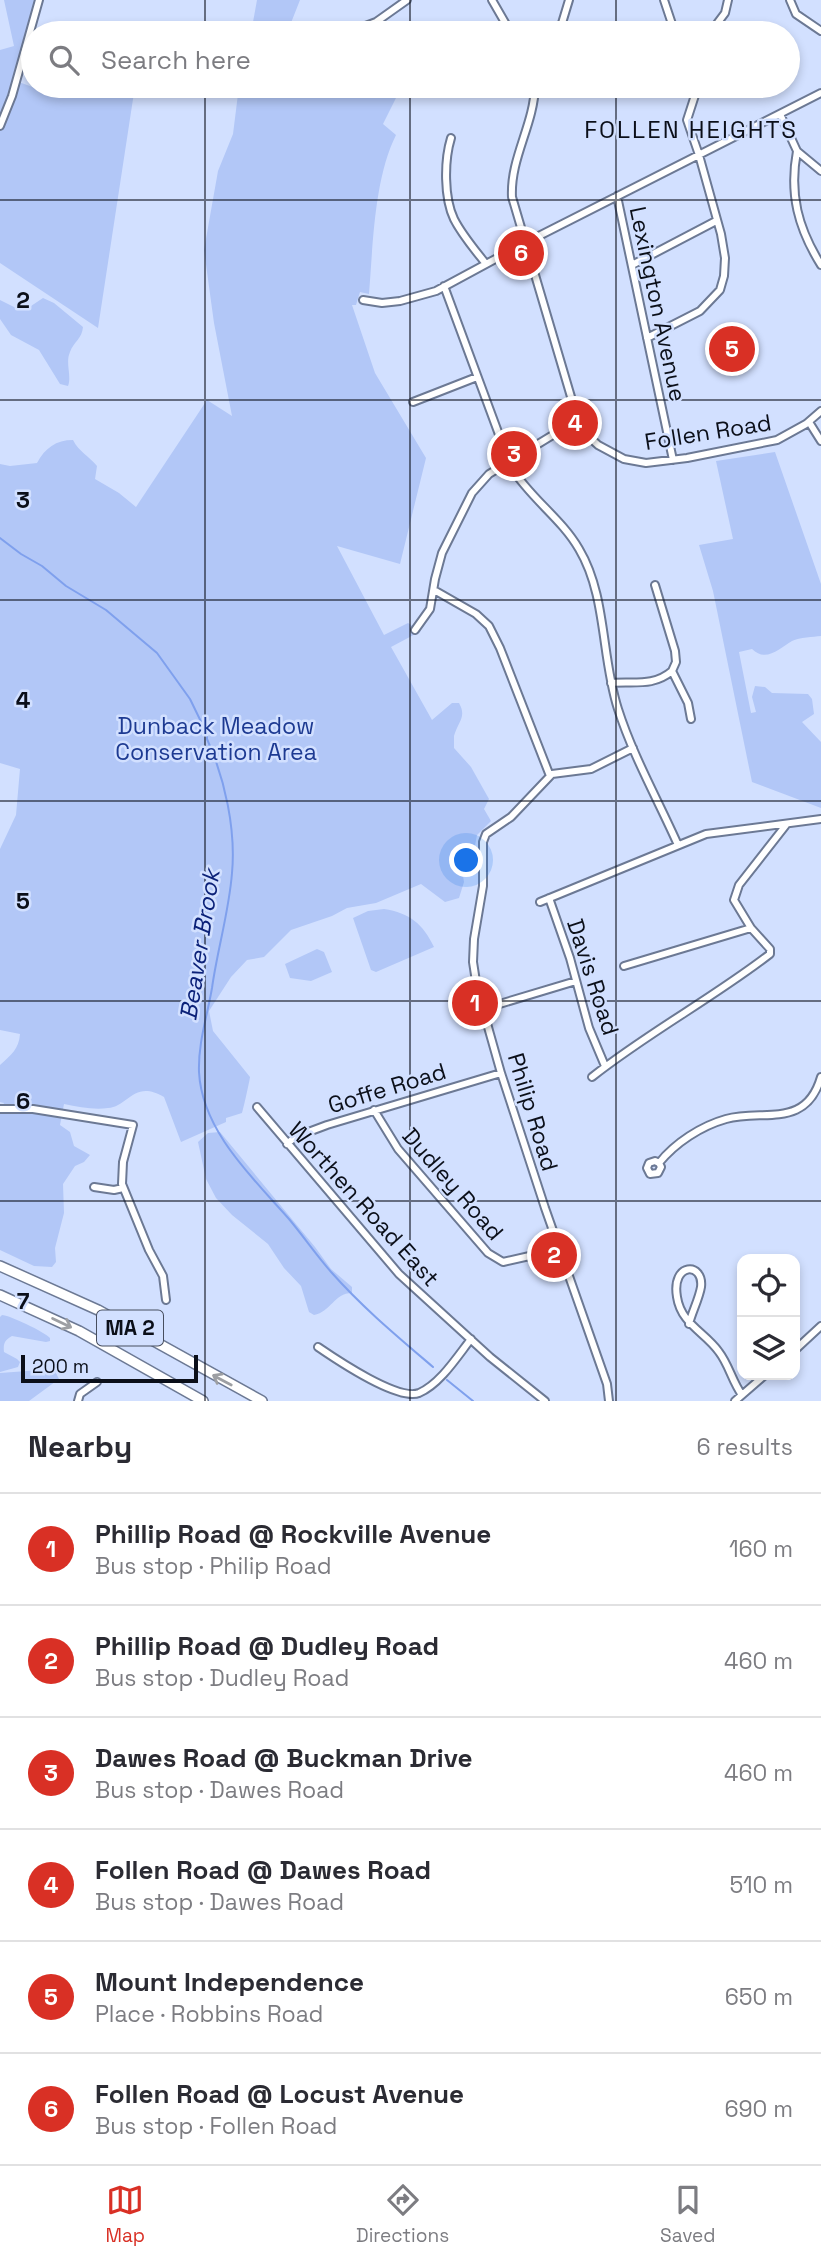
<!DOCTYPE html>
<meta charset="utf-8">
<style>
:root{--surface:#fff;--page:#f7f7f7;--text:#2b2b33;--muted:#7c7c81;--line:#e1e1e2;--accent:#d93025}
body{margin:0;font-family:"Space Grotesk",sans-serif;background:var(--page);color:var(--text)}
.controls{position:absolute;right:21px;bottom:21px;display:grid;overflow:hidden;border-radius:14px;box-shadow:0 4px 10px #0003}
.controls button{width:63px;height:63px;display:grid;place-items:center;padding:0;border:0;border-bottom:2px solid var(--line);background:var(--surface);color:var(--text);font:35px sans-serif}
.scale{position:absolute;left:21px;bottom:18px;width:177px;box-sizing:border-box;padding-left:7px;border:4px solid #0b0f19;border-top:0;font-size:19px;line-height:24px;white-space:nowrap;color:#0b0f19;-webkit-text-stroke:5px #d2e0ff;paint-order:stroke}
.you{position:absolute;left:467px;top:861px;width:24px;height:24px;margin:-18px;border:5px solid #fff;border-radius:50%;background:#1a73e8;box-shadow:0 0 0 10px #1a73e833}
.badge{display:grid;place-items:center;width:46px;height:46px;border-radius:50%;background:var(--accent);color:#fff;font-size:23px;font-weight:700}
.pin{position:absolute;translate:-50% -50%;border:4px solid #fff;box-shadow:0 2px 7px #0006}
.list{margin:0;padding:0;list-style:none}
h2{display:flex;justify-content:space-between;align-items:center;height:91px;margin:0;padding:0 28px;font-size:30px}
h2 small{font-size:23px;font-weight:400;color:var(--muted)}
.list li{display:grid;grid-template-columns:46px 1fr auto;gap:21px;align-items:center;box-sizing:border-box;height:112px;padding:0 28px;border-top:2px solid var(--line)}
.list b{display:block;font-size:26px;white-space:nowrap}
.list p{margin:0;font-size:23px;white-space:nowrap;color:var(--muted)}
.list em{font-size:23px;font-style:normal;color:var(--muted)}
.icon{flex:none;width:38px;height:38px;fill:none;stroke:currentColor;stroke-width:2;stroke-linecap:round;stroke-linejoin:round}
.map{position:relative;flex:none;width:821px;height:1401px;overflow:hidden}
.search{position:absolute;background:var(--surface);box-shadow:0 4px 10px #0003;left:21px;right:21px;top:21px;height:77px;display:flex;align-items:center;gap:18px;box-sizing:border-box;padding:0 24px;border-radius:38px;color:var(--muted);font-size:26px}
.sheet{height:763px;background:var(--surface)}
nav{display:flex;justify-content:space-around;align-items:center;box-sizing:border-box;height:98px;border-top:2px solid var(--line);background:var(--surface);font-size:19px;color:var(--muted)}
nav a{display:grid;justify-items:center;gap:4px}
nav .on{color:var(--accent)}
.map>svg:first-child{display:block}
</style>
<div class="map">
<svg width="821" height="1401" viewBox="0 0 821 1401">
<rect width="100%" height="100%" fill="#d2e0ff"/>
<path fill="#b2c7f7" d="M 4,0 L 37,0 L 13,80 L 58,96 L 64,86 L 135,86 L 98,328 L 0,263 L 0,50 L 14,46 Z
M 257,0 L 300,0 L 287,33 L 248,33 L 253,22 Z
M 239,86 L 402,86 L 383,124 L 396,135 C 374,179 373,245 369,294 L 360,292 L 356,305 L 352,305 L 375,373 L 426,458 L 400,564 L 337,546 L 384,635 L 408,623 L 421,631 L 391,647 L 432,720 L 452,703 L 459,703 C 467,717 458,722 454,736 C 454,740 454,744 454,748 L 471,767 L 489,799 L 484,809 L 491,821 L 477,835 L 474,851 L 460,858 L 464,882 L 459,898 L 445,902 L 421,884 L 376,903 L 347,908 L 332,916 L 291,930 L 264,957 L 247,960 L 231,977 L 209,1011 L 213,1031 L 250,1077 C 250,1079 243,1111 242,1113 L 226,1118 L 226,1122 L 181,1142 L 164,1097 C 134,1079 128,1107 108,1108 C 94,1110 79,1107 64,1104 L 60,1125 L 70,1132 L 74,1146 L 90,1155 L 84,1162 L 75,1166 L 63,1184 L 64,1213 L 55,1248 L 56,1262 L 52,1267 L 34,1266 L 0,1250 L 0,1114 L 4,1103 L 0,1102 L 0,1065 C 11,1055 19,1049 20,1034 L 0,1030 L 0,849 L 16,815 L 20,769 L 0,763 L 0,464 L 10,466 L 37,463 C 45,448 56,440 73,440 C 79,452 89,456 97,466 L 95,479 L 119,493 L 136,507 L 207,400 L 232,416 L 214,323 L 204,250 L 218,171 L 233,134 Z
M 43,298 L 54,303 L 83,327 C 82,339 74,341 70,352 C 65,363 72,376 68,386 L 60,384 L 39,350 L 11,335 L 0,319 L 0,300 L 18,309 L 31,306 Z
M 775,452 L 821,584 L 821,636 C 813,637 800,637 792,641 C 780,648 766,663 752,649 L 739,652 L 751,713 L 756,712 L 752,697 L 755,686 L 765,687 L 772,693 L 808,694 L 812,699 L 814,714 L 802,722 L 821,742 L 821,808 L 752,782 L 713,591 L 699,545 L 733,539 L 716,461 Z
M 384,909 C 410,913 423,924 434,947 L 376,972 L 371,970 L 353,918 L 368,911 Z
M 317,949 L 324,952 L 332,972 L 311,981 L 290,978 L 285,964 Z
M 220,1132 L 315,1247 L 331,1269 L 352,1287 L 352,1293 C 334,1293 331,1312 314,1315 L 309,1312 L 301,1286 L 284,1268 L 268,1244 L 232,1215 L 216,1198 L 206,1179 L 198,1142 L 208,1133 Z
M 2,1315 C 9,1315 45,1332 50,1338 L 50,1341 L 46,1342 L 12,1336 C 5,1340 3,1343 4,1352 L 17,1359 L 20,1362 L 18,1367 L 0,1372 L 0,1317 Z
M 54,1369 L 59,1379 L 29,1401 L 0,1401 L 0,1373 Z"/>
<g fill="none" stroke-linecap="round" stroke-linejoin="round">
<path stroke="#7fa0ed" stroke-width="2" d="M 0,538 L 21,554 L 42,566 L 66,586 L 106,610 L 157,653 L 190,699 L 207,734 L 207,739 C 225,779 236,830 232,873 C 229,912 217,951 212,988 C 207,1017 198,1043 199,1072 C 202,1131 253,1178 289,1219 C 304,1237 317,1256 332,1273 C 363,1308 398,1337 433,1367
M 447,1380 L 473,1401"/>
<defs>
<path id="minor" d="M 492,0 L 511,33
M 664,0 L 675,33
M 790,0 L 796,14 L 821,31
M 347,33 L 376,22 L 407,0
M 559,33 L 569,0
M 710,33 L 725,13 L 728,0
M 535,86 C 534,125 510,158 512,197 L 574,407 L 585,433 L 598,445 L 624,459 L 646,463 L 687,458 L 777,440 L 806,424 L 821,411
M 780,114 L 797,151 L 821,171
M 0,126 L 12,96 L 39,0
M 451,138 C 444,161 444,198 454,219 C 462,235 475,250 486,264
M 797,151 C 789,194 798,228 821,265
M 617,196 L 673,460
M 632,265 L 716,221
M 444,286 L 511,467 C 530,498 561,518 579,549 C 607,596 601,657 618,709 C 633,756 658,800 678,845
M 363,300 L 382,303 L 400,301 L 436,291 L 525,243 L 821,93
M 647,338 L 700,311 L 720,290 L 724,276 L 725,258 L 721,234 L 699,155 L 687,120 L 698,86
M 413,402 L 477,377
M 809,422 L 821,441
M 655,585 L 675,651 L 676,662 L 672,671
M 434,590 L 476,614 L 489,626 L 500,648 L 550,776
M 415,630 L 430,609 L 435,579 L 442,553 L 472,493 L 489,474 L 579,419
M 611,683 C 634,681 653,687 672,671 L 688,703 L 691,719
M 549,898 L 570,958 L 589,1028 L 605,1066
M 540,902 L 706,834 L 821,819
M 624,966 L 751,928
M 483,1009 L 576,981
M 592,1077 C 649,1032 713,998 770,954 L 770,949 L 751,928 L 734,900 L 739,885 L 786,825
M 257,1107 L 399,1274 L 490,1357 L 545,1401
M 0,1109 L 33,1109 L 133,1125 L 123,1162 L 122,1184 L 149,1250 L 163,1276 L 166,1300
M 374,1110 L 398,1149 L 488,1253 L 503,1262 L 534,1255 L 558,1246
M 287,1144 L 295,1137 L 327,1125 L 501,1073
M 659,1163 L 655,1161 L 649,1163 L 647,1168 L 650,1174 L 658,1173 L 661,1167 L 659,1163 C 675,1143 701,1126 726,1119 C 764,1109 806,1129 821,1077
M 94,1187 L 114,1190 L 123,1188
M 689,1324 C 692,1312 699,1299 701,1287 C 704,1262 671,1262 677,1297 C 681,1324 705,1332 719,1352 C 729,1365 732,1381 742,1395
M 318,1347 C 337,1360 398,1401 419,1393 C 440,1384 457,1357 471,1339
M 795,1350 L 821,1326
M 78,1401 L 80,1394 L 97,1382
M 609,1401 L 607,1384 L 545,1208 L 501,1073 L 477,988 L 473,962 L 474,939 L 483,886 L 483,842 L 486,834 L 511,817 L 552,774 L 591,769 L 633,748
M 735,1401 L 765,1375"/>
<path id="highway" d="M 0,1266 L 98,1310 L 262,1401
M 0,1295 L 79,1331 L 203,1401"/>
</defs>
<use href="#minor" stroke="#6c7994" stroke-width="10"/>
<use href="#highway" stroke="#6c7994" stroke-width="12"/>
<use href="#minor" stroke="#fff" stroke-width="6"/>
<use href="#highway" stroke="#fff" stroke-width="9"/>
</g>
<defs><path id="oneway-shaft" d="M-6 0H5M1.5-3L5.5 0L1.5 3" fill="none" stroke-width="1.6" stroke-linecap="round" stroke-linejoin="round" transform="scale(1.75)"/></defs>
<g stroke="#9d9fa3">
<use href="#oneway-shaft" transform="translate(62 1323) rotate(26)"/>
<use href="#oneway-shaft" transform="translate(222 1380) rotate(-152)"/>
</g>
<path fill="none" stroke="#0b0f19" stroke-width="2" stroke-opacity="0.55" d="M 205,0 L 205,33M 410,0 L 410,33M 616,0 L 616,33M 205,86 L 205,1401M 410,86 L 410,1401M 616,86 L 616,1401M 0,200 L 821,200M 0,400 L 821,400M 0,600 L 821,600M 0,801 L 821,801M 0,1001 L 821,1001M 0,1201 L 821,1201"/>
<g text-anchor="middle" stroke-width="5" stroke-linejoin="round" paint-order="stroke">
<rect fill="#d2e0ff" stroke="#474e5e" stroke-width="2" x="97" y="1310.5" width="66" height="35" rx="5"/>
<g font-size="21" font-weight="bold" fill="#0b0f19">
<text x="130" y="1335">MA 2</text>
</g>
<g font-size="23" fill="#0b0f19" stroke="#d2e0ff">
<text transform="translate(658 304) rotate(78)" y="8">Lexington Avenue</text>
<text transform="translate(708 432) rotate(-9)" y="8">Follen Road</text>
<text transform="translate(593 977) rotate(72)" y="8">Davis Road</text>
<text transform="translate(387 1088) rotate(-17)" y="8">Goffe Road</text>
<text transform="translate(533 1112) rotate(73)" y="8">Philip Road</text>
<text transform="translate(453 1184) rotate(49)" y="8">Dudley Road</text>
<text transform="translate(364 1204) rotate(48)" y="8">Worthen Road East</text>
</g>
<g font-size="23" fill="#1d3a92" stroke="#d2e0ff">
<text x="216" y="734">Dunback Meadow<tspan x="216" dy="26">Conservation Area</tspan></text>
</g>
<g font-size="24" letter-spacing="2" fill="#0b0f19" stroke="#d2e0ff">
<text x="691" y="138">FOLLEN HEIGHTS</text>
</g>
<g font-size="24" font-style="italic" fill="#0c2279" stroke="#d2e0ff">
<text transform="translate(200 945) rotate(-81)" y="8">Beaver Brook</text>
</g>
</g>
<g font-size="23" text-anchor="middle" font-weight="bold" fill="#0b0f19" stroke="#d2e0ff" stroke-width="5" stroke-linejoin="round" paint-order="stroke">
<text x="23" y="308">2</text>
<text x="23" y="508">3</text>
<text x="23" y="708">4</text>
<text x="23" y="909">5</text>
<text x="23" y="1109">6</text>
<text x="23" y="1309">7</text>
</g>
</svg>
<div class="controls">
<button><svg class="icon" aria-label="locate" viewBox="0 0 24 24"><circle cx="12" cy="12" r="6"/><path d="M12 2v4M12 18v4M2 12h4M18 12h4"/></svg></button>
<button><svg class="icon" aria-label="layers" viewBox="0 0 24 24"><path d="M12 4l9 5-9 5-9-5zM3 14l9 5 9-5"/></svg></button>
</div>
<div class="scale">200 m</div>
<div class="you"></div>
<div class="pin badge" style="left:475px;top:1003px">1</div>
<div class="pin badge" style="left:554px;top:1255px">2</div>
<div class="pin badge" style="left:514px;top:454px">3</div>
<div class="pin badge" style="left:575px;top:423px">4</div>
<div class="pin badge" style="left:732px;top:349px">5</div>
<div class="pin badge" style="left:521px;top:253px">6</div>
<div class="search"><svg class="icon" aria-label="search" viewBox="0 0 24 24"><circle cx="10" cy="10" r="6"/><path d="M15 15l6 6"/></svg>Search here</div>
</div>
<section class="sheet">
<h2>Nearby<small>6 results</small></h2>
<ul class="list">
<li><span class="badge">1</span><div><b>Phillip Road @ Rockville Avenue</b><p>Bus stop · Philip Road</p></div><em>160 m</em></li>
<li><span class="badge">2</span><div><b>Phillip Road @ Dudley Road</b><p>Bus stop · Dudley Road</p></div><em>460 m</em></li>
<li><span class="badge">3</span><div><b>Dawes Road @ Buckman Drive</b><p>Bus stop · Dawes Road</p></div><em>460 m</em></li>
<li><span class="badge">4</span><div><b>Follen Road @ Dawes Road</b><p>Bus stop · Dawes Road</p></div><em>510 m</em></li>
<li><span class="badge">5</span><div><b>Mount Independence</b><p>Place · Robbins Road</p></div><em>650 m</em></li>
<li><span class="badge">6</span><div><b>Follen Road @ Locust Avenue</b><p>Bus stop · Follen Road</p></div><em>690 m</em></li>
</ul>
</section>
<nav>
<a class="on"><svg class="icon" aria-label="map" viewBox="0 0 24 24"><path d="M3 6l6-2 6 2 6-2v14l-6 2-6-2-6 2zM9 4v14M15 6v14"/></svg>Map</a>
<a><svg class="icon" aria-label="directions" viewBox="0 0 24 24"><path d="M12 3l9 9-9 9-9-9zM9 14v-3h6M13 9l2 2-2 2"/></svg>Directions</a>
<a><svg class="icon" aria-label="saved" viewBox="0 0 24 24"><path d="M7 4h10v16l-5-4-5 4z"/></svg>Saved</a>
</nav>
